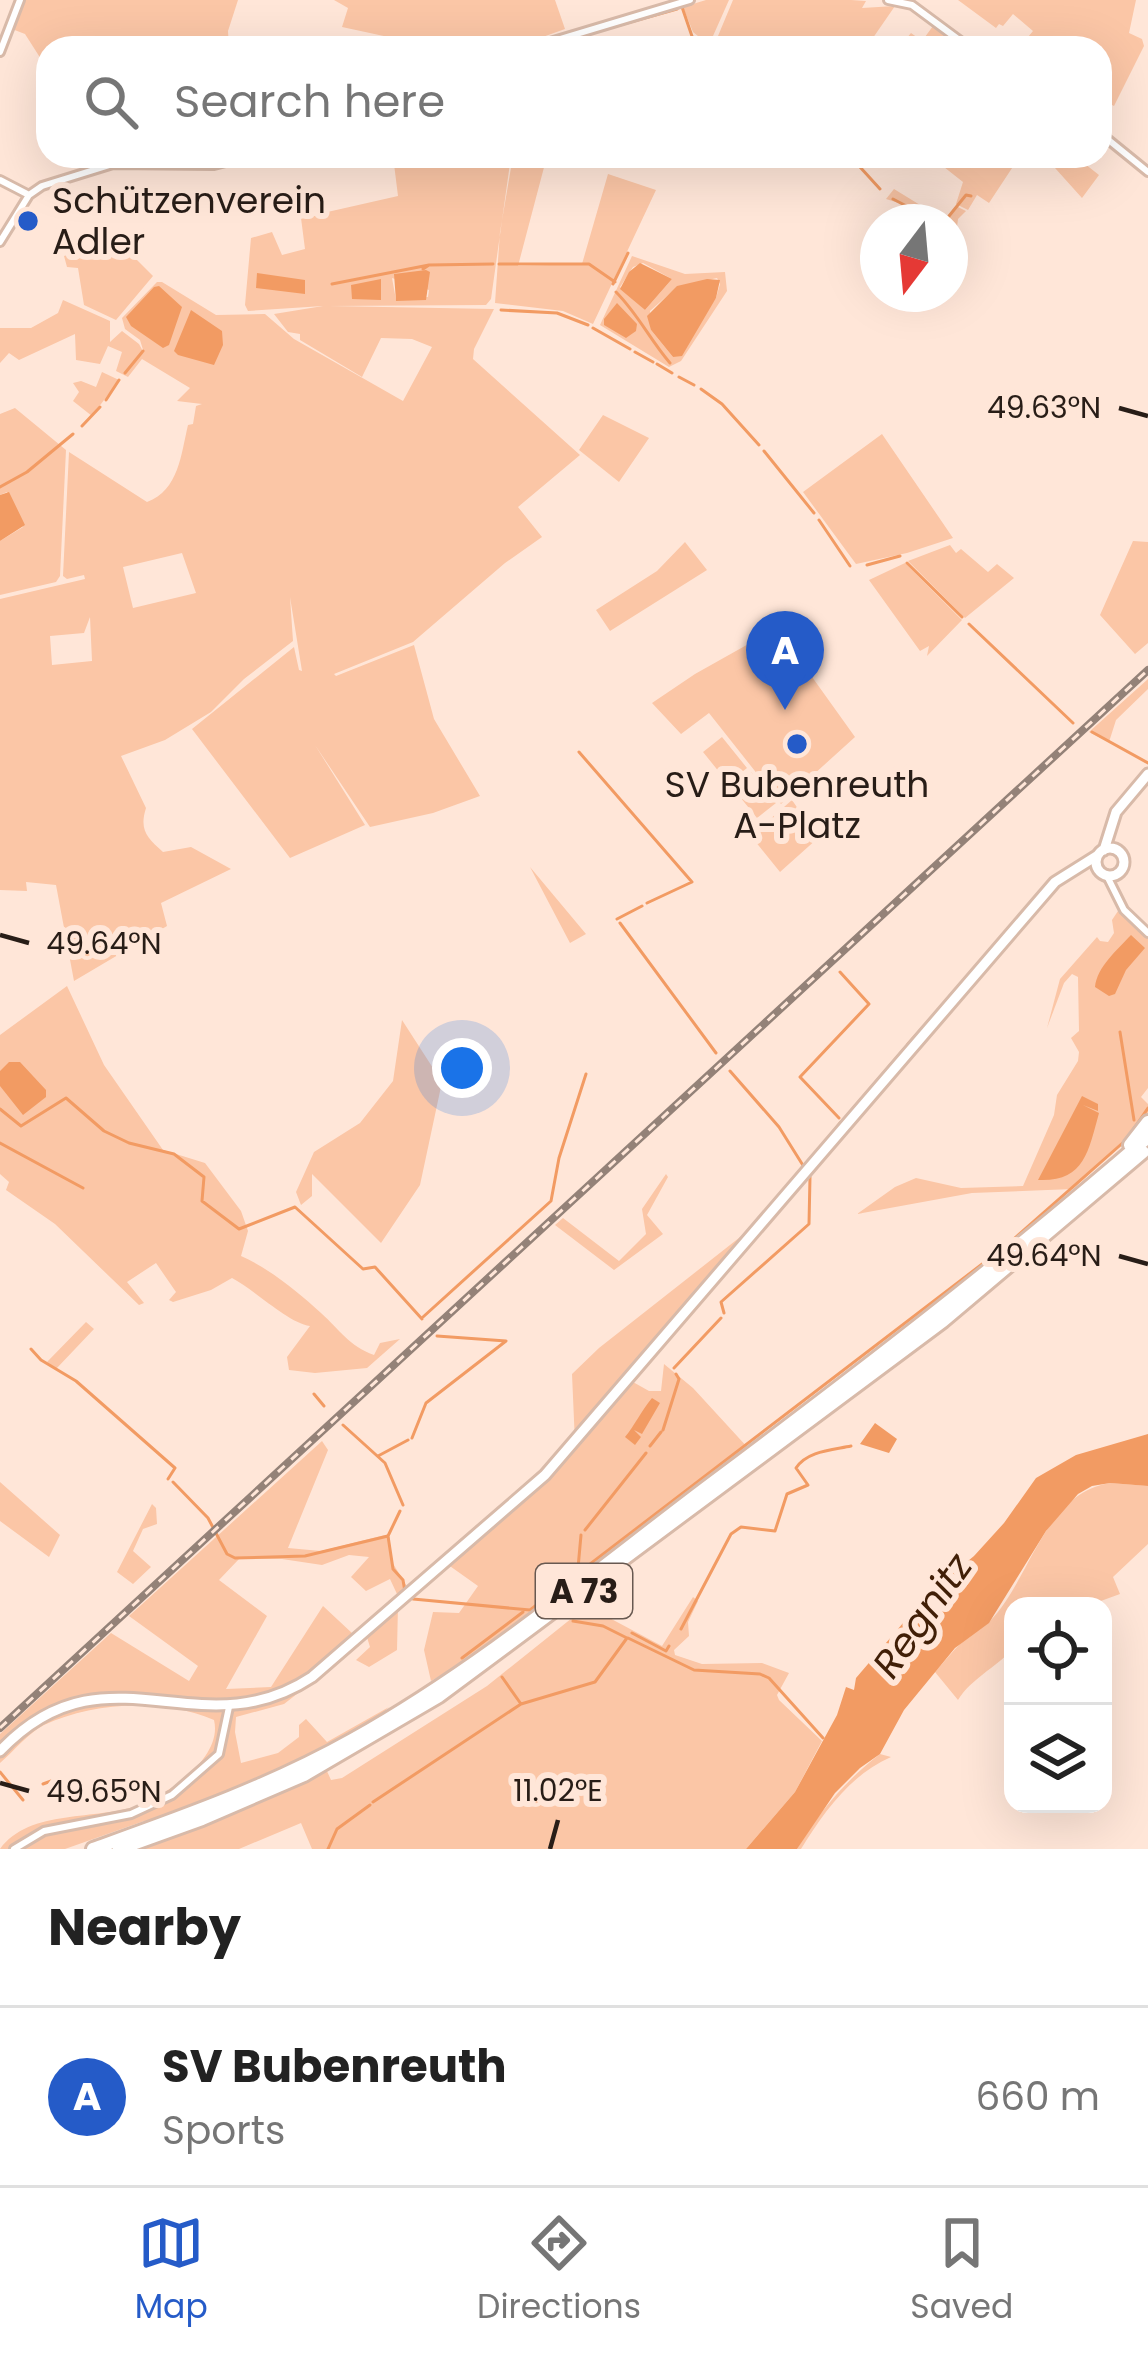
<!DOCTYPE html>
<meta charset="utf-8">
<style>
:root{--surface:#fff;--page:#f2f2f2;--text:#222;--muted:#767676;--line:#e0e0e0;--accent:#255bc8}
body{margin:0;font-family:Poppins,sans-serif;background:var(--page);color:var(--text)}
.controls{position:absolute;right:36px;bottom:36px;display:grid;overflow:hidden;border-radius:24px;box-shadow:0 12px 48px #0002}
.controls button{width:108px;height:108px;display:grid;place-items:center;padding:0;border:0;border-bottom:3px solid var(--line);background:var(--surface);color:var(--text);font:60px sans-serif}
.compass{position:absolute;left:860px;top:204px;width:108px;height:108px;border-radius:50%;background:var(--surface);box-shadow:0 12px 48px #0002;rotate:196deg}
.you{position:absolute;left:462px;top:1068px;width:42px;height:42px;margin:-30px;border:9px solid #fff;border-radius:50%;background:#1a73e8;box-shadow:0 0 0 18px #1a73e833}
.badge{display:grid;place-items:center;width:78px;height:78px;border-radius:50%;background:var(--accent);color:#fff;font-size:39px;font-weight:700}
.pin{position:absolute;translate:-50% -99px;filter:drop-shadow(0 3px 6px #0008)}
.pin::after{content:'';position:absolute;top:63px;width:42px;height:36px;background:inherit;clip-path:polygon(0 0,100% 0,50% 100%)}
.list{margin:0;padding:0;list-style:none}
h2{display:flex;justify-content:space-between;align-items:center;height:156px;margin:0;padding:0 48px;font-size:51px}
h2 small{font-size:39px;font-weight:400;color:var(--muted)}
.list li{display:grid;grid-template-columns:78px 1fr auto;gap:36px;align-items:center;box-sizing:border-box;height:180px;padding:0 48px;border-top:3px solid var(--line)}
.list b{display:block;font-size:45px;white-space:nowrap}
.list p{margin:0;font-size:39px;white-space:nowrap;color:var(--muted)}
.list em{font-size:39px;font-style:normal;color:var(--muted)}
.icon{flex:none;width:66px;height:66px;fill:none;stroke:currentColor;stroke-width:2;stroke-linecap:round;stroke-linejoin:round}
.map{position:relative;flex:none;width:1148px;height:1849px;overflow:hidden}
.search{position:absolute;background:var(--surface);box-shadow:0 12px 48px #0002;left:36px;right:36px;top:36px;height:132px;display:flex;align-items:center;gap:30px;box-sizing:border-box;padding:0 42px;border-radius:36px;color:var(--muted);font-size:45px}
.sheet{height:336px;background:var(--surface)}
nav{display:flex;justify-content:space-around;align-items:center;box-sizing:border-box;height:168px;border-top:3px solid var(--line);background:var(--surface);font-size:33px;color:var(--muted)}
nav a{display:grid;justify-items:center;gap:6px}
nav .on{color:var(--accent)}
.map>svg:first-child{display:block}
</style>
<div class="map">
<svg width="1148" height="1849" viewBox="0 0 1148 1849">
<rect width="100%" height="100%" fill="#ffe6d8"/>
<path fill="#fbc6a6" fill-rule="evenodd" d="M 21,0 L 238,0 L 228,31 L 229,48 L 48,48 L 48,70 L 25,34 L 12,29 Z
M 334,0 L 555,0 L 565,29 L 512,48 L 393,48 L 393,38 L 342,27 L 348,8 Z
M 706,0 L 729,0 L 709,45 L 693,32 L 683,7 Z
M 733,0 L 851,0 L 866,1 L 862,8 L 895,6 L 866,48 L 713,48 Z
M 958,0 L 1136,0 L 1129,33 L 1142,39 L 1144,46 L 1114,106 L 1104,101 L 1100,107 L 1100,48 L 1019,48 L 1033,31 L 1013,14 L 1003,26 L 999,24 L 996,28 Z
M 933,26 L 957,44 L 955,48 L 904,48 L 899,43 L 902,36 L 906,39 L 911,33 L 922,41 Z
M 393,156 L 511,156 L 491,299 L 486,305 L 329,306 L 494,309 L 474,349 L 473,359 L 580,455 L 518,507 L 542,537 L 505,563 L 413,642 L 334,674 L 336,676 L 414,645 L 434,719 L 480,796 L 433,813 L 370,827 L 315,745 L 365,825 L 290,858 L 192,729 L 294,647 L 299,670 L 302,671 L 290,597 L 293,641 L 244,679 L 211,712 L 165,740 L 121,756 L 146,808 C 139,830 147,838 163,852 L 191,847 L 231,869 L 161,903 L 167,926 L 74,981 L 56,885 L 26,882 L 27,891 L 0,890 L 0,599 L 85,579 L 84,575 L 67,579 L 63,576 L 69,452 L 147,502 C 179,490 181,454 188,425 L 193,424 L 196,406 L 202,404 L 177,401 L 190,388 L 142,359 L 128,377 L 116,371 L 122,352 L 108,346 L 100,364 L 76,360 L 75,334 L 19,360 L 9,353 L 0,363 L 0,328 L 31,328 L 58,313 L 63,300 L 110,321 L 110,342 L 122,331 L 139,344 L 144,353 L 140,340 L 125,329 L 122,318 L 157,282 L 162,282 L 216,315 L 265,314 L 294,339 L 403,401 L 432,347 L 412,339 L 381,338 L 362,377 L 300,340 L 300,334 L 288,332 L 274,314 L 323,306 L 248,311 L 245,305 L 251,238 L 272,232 L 282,255 L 305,249 L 301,218 L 398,196 ZM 392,278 L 429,290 L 428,297 L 396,300 ZM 182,553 L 196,593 L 133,608 L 123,567 ZM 90,617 L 92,661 L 52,665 L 50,636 L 84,633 Z
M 513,156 L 547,156 L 518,266 L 582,264 L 608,174 L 656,190 L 593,324 L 563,311 L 495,303 L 500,232 Z
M 930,156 L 1020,156 L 989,203 L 977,195 L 968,210 L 956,204 L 963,182 Z
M 1068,156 L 1082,156 L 1080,160 L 1099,175 L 1082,198 L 1055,168 Z
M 894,189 L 938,216 L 946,218 L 956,206 L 966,211 L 958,219 L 956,235 L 950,239 L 950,222 L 922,222 L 902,204 L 886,199 Z
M 117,240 L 153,276 L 116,320 L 84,305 L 78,268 L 67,267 L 64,256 Z
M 632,256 L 685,274 L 725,272 L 727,291 L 681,361 L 669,367 L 600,325 ZM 643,263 L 672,279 L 645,310 L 620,287 L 633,267 ZM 717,278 L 720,284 L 716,298 L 673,357 L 651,330 L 650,311 L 677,287 Z
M 102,372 L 119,380 L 92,416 L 73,401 L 79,392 L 73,383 L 81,381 L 96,387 Z
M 15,408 L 66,450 L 60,576 L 56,582 L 0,595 L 0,541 L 23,527 L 7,492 L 0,495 L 0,414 Z
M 603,415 L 649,438 L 619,482 L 579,450 Z
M 882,434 L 953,538 L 907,553 L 856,564 L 803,492 Z
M 1133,541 L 1148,542 L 1148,643 L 1135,654 L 1100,615 Z
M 685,542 L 707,570 L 610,631 L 596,610 L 657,571 Z
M 950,545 L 956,553 L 961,549 L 988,572 L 997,564 L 1014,578 L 965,618 L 908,561 Z
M 905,563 L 962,620 L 927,656 L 929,646 L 920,651 L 869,580 Z
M 777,628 L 855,737 L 781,804 L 709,713 L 681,734 L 652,703 L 695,674 Z
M 1148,679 L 1148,689 L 1116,720 L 1109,742 L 1089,732 Z
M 722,737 L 747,768 L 728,783 L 703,752 Z
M 751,772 L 776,803 L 757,818 L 732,787 Z
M 792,800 L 818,838 L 780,872 L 751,836 Z
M 530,867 L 586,934 L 570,943 Z
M 1120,908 L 1148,935 L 1148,1088 L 1141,1097 L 1148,1104 L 1148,1116 L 1139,1128 L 1073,1189 L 972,1193 L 857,1214 L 895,1187 L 916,1178 L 961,1188 L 1023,1186 L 1054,1115 L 1057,1095 L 1078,1061 L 1079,1052 L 1071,1038 L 1079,1031 L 1078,977 L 1072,974 L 1064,983 L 1047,1028 L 1060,979 L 1097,937 L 1100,941 L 1108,942 L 1114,933 L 1112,920 Z
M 67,986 L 104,1065 L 163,1150 L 205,1163 L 241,1211 L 248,1231 L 241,1256 C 270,1269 298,1292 321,1313 C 340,1330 349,1346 374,1355 L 380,1343 L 400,1339 L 367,1368 L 315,1373 L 289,1370 L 287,1357 L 310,1326 C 288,1323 255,1290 232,1278 L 211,1290 L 173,1302 L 169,1300 L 176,1292 L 156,1263 L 127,1282 L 144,1303 L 139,1305 L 55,1224 L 6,1190 L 9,1182 L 0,1174 L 0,1035 Z
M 402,1020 L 442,1082 L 420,1185 L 381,1243 L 312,1174 L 312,1196 L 301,1205 L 296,1192 L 314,1152 L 360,1123 L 393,1081 Z
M 666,1174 L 668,1177 L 647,1215 L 663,1234 L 614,1270 L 555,1225 L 563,1218 L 619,1261 L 646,1234 L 642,1209 Z
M 744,1234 L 750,1247 L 633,1382 L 649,1391 L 661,1391 L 664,1364 L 693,1388 L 749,1449 L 459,1665 L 431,1681 L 424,1650 L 433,1612 L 459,1613 L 478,1586 L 447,1564 L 575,1443 L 572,1374 L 599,1348 Z
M 86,1322 L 94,1329 L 56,1369 L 47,1362 Z
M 322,1441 L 328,1450 L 288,1548 L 321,1551 L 389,1534 L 392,1562 L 411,1593 L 398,1605 L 397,1650 L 369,1667 L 356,1660 L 370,1647 L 366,1634 L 324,1673 L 284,1704 L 236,1717 L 235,1732 L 241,1763 L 278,1753 L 299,1737 L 299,1725 L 306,1719 L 327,1742 L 389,1707 C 341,1754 221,1795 156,1820 L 144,1821 L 65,1849 L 0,1849 C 30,1808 97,1821 139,1805 C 170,1793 223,1757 214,1720 C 163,1698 93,1702 44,1725 C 28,1733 14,1751 0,1763 L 0,1734 L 111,1633 L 189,1681 L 198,1666 L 129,1616 ZM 349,1555 L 369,1557 L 351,1577 L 366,1591 L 390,1579 L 397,1594 L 353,1634 L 323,1606 L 271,1687 L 226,1689 L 267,1616 L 219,1580 L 239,1559 L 282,1559 L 322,1565 Z
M 0,1482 L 60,1535 L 49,1557 L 0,1521 Z
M 1110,1483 L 1148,1486 L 1148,1544 L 1113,1577 L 1120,1594 L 1087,1606 L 1013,1606 L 1013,1649 C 995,1668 971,1679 958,1700 L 935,1672 C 946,1660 955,1648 967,1637 C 974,1631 984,1628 990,1621 C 1031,1579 1044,1493 1110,1483 Z
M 152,1504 L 156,1508 L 157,1524 L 143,1529 L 133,1551 L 151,1567 L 133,1584 L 117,1572 Z
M 693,1597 L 698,1601 L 688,1622 L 689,1636 L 674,1650 L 675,1655 L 702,1664 L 762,1663 L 789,1673 L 777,1695 L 779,1700 L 822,1741 L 795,1792 L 746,1849 L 312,1849 L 301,1823 L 239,1849 L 134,1849 L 232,1815 L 326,1769 L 331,1780 L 342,1778 L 487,1686 L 587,1606 L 662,1646 Z
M 880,1754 L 891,1757 C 850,1775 824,1812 801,1849 L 797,1849 C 820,1811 845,1781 880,1754 Z"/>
<path fill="#f29b63" d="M 640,263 L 672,279 L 645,310 L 620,289 L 629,272 Z
M 426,270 L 430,272 L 426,300 L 396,301 L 394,274 Z
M 257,273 L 305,280 L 305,294 L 256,288 Z
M 381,279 L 381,300 L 352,299 L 351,285 Z
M 707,279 L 720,280 L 716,298 L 682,356 L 673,357 L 651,330 L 647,316 L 677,286 Z
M 159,286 L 182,307 L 169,345 L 163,348 L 131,326 L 126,317 L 154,287 Z
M 617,303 L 637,324 L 636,331 L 626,338 L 604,325 L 604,319 Z
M 191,310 L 222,331 L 223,345 L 214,365 L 178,355 L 174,351 Z
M 9,492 L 25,525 L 0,541 L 0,495 Z
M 1131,935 L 1145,948 L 1126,970 L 1115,994 L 1109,996 L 1095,987 C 1097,967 1117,950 1131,935 Z
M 9,1062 L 20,1062 L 46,1090 L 46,1097 L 23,1115 L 0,1086 L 0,1071 Z
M 1082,1096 L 1098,1104 L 1098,1111 L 1083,1105 L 1099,1113 C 1088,1153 1084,1182 1038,1180 Z
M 652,1398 L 660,1403 L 642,1434 L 634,1430 L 641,1437 L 635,1445 L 625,1437 C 635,1425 641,1411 652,1398 Z
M 875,1423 L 897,1439 L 889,1453 L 860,1444 Z
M 1148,1434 L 1148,1486 L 1110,1483 L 1092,1486 L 1078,1494 L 1046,1531 L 989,1623 L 955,1648 L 904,1710 L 880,1754 L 860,1768 L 835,1793 L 797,1849 L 746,1849 L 795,1792 L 837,1715 L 846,1687 L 854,1690 L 856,1678 L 927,1595 L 974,1556 L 1004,1523 L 1036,1478 L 1076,1455 Z"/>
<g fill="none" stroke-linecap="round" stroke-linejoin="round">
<path stroke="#f29b63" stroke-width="3" d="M 682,7 L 696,48
M 584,35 L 677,9
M 696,39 L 705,47
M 850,156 L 880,189
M 893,199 L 933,220 L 945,221 L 966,195 L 971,196
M 499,264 L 589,264 L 615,282
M 423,269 L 429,265 L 493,264
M 332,284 L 429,265
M 613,284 L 628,253
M 616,292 C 638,314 650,340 670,363
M 501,310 L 557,313 L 588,325
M 593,328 L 630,349
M 635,352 L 653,362
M 657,364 L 672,373
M 125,373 L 143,351
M 679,377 L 694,385
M 701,389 L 722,404 L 759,445
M 106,400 L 119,380
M 82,426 L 100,407
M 764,451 L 814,513
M 0,487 L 27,472 L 73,434
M 819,520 L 850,566
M 907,563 L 962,617
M 867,565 L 900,556
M 969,624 L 1073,723
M 1092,732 L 1148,763
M 579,752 L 692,882 L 647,903
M 617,919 L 642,906
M 620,923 L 716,1053
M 1120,1032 L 1134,1120
M 908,1044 L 952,995
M 730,1071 L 779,1127 L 804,1167
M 0,1109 L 21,1126 L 66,1098 L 104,1131 L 129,1143 L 174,1154 L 204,1177 L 202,1201 L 239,1229 L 295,1207 L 363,1269 L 375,1267 L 422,1319
M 839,1118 L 800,1077 L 869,1004 L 840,972
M 845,1118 L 905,1048
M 0,1143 L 83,1188
M 812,1158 L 841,1122
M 724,1313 L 721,1302 L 809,1224 L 810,1177
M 423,1317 L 551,1201 L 559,1158 L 586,1074
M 31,1349 L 41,1360 L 76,1381 L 175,1468 L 168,1479
M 674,1368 L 721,1318
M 314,1394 L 324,1406
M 343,1425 L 385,1463 L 403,1505
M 663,1430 L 679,1379 L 676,1374
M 412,1438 L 426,1403 L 506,1341 L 437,1336
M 650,1446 L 661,1432
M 378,1456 L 408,1440
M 173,1482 L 208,1518 L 227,1554 L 235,1558 L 305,1556 L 388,1536 L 393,1569 L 403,1580 L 405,1592
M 585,1530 L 646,1453
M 388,1536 L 400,1511
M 578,1568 L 581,1535
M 413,1599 L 530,1610 L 1007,1245 L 1126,1140 L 1148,1108
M 681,1629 L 731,1534 L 741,1527 L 775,1531 L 787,1494 L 808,1485 L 796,1468 C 807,1451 832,1450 851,1446
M 632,1633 L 666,1651 L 669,1646
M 628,1638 L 694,1670 L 760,1674 L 769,1678 L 823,1738
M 462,1658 L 523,1612
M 502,1677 L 521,1704
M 0,1772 L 23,1800
M 43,1784 L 59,1778
M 373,1802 L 521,1704 L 595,1682 L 627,1638 L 603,1626 L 573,1621
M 328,1849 L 337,1829 L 370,1805"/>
<defs>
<path id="minor" d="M 888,0 L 912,5 L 970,48
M 530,48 L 690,0
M 0,52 L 20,0
M 1100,133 L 1148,172
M 0,180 L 29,195
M 0,242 L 29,195 L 42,186 L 113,164 L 214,165 L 249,156
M 1106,874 L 1124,910 L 1148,933
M 14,1849 L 44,1831 L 131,1814 L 172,1795 L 219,1754 L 229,1707"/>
<path id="major" d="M1096 862a14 14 0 1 1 28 0a14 14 0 1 1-28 0Z
M 1104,850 L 1116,812 L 1148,774
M 0,1751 C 106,1639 199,1752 312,1677 L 545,1475 L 1055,882 L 1098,855"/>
<path id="highway" d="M 1130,1145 L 1148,1122
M 93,1849 C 182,1817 270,1786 352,1740 C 479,1669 592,1574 707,1487 C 858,1374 1006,1260 1148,1137
M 119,1849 L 202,1819 L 304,1775 L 439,1696 L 943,1321 L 1143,1152"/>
</defs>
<use href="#minor" stroke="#d8baa9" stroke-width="12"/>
<use href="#major" stroke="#d8baa9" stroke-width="15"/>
<use href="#highway" stroke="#d8baa9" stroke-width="18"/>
<use href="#minor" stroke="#fff" stroke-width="6"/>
<use href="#major" stroke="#fff" stroke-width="9"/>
<use href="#highway" stroke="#fff" stroke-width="12"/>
<defs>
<path id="rail" d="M 0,1728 L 1148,670"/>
</defs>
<use href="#rail" stroke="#948278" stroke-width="8"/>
<use href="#rail" stroke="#ffe6d8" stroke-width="3" stroke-dasharray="9" stroke-linecap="butt"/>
</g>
<path fill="none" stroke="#281d17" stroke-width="4.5" d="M 1119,408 L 1148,416M 0,935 L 29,943M 1119,1256 L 1148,1264M 0,1783 L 29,1791M 550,1849 L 558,1820"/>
<g fill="#255bc8" stroke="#ffe6d8" stroke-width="4.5">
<circle cx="28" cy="221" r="12"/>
<circle cx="797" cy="744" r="12"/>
</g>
<g text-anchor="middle" stroke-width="12" stroke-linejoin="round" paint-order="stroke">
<rect fill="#ffe6d8" stroke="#685951" stroke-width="3" x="536" y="1564" width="96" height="54" rx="9"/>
<g font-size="33" font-weight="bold" fill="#281d17">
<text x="584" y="1603">A 73</text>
</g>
<g font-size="36" fill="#281d17" stroke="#ffe6d8" text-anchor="start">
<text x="52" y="213">Schützenverein<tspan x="52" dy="41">Adler</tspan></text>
<text x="797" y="797" text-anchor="middle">SV Bubenreuth<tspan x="797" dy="41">A-Platz</tspan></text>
</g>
<g font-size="39" font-style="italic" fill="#411f07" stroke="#ffe6d8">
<text transform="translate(922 1615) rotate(-55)" y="14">Regnitz</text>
</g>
</g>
<g font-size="30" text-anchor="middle" fill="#281d17" stroke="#ffe6d8" stroke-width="12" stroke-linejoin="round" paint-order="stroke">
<text x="1044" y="418">49.63°N</text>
<text x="104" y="954">49.64°N</text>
<text x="1044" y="1266">49.64°N</text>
<text x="558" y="1801">11.02°E</text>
<text x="104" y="1802">49.65°N</text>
</g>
</svg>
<div class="controls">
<button><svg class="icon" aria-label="locate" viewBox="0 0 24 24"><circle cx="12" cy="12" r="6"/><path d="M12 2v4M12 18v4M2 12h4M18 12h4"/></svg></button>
<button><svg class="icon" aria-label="layers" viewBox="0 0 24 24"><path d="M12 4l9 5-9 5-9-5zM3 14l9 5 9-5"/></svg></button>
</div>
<svg class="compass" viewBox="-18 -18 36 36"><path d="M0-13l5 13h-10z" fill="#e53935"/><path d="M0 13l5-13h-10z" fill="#767676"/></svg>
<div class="you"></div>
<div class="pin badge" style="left:785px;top:710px">A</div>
<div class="search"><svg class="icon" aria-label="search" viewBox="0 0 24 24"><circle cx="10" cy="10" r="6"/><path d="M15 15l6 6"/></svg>Search here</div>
</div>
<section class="sheet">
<h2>Nearby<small></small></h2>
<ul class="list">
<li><span class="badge">A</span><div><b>SV Bubenreuth</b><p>Sports</p></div><em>660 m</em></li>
</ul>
</section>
<nav>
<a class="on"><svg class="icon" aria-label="map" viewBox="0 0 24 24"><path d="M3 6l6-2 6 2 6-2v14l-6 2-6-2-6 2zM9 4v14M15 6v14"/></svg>Map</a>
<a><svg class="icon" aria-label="directions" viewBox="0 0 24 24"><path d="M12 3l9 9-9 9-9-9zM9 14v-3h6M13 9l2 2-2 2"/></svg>Directions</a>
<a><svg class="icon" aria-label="saved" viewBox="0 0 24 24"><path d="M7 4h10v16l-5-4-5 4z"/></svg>Saved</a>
</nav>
